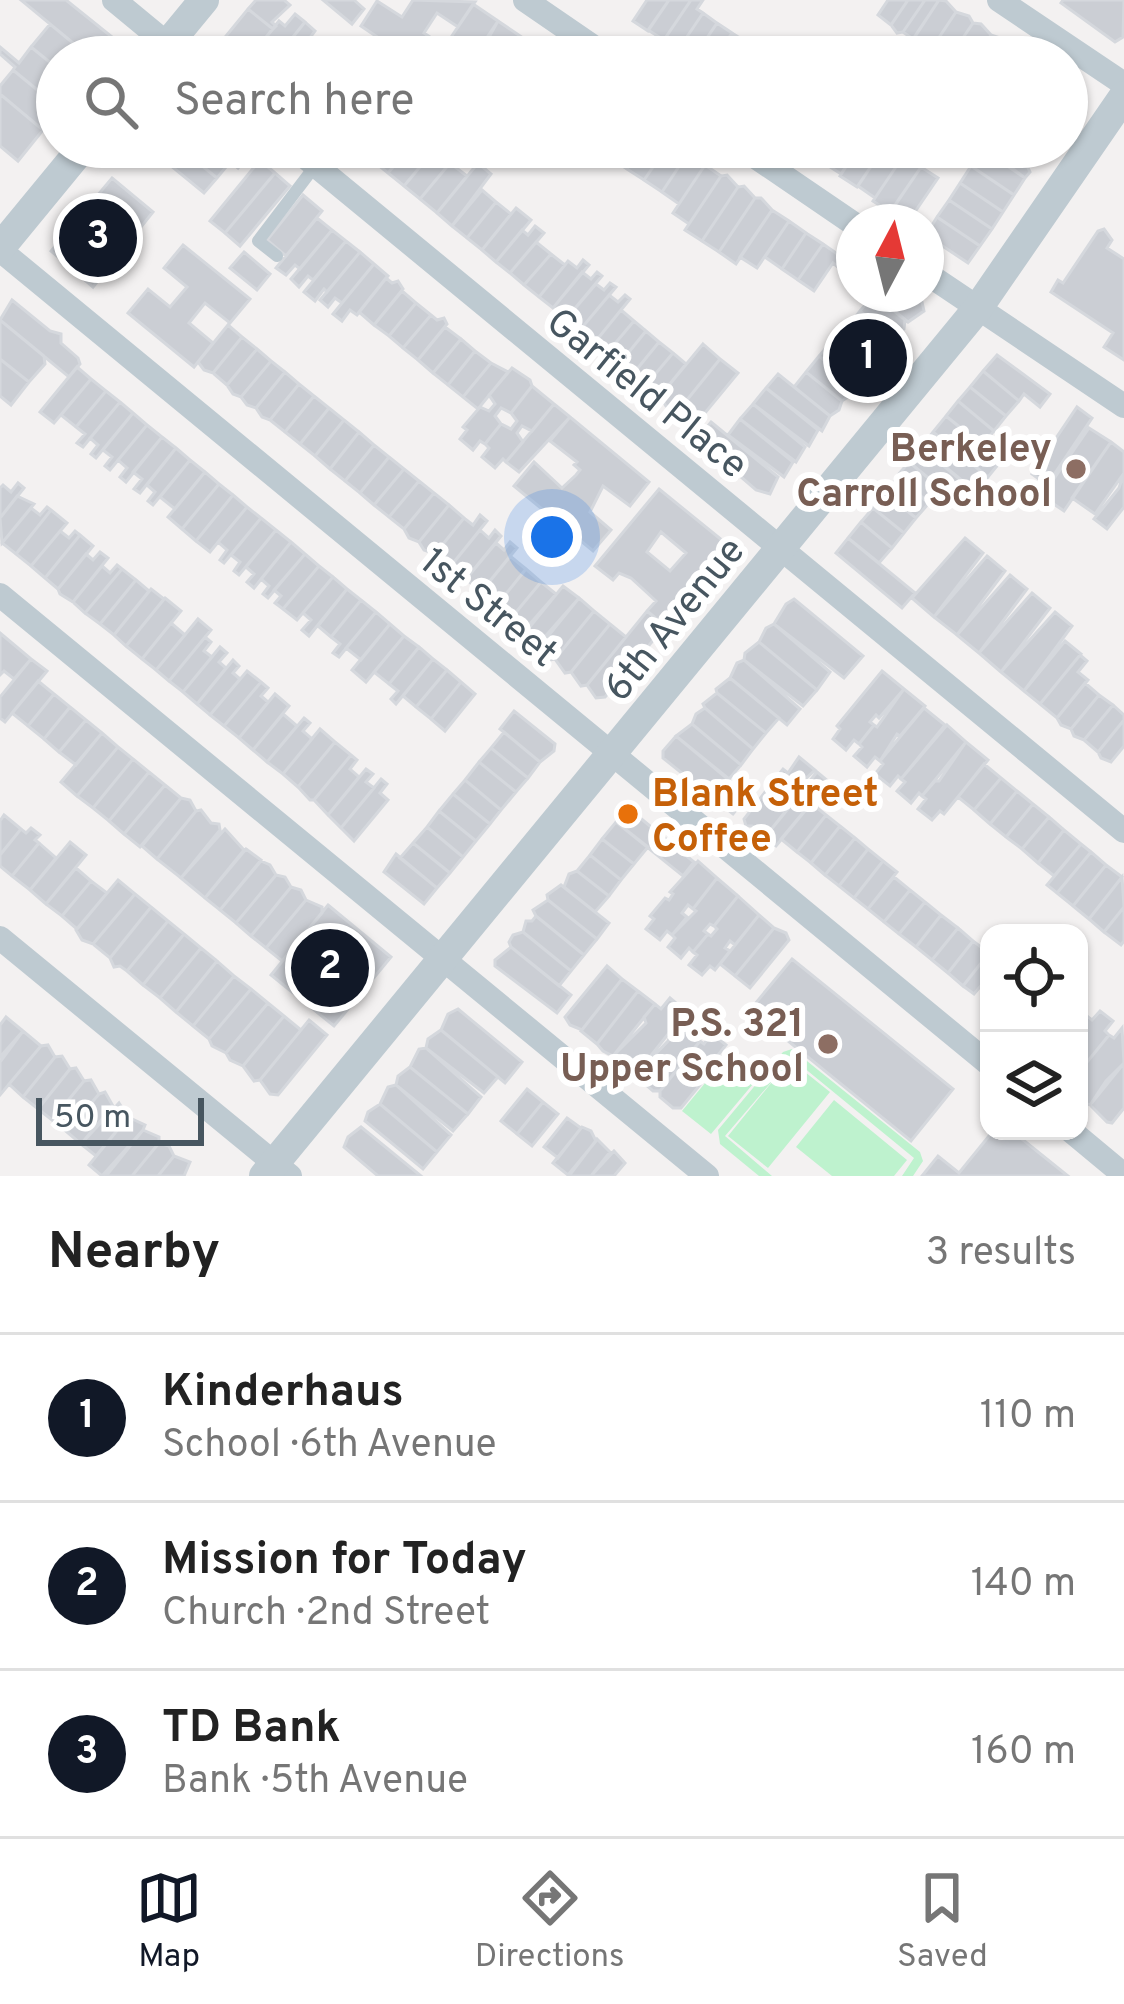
<!DOCTYPE html>
<meta charset="utf-8">
<style>
:root{--surface:#fff;--page:#f6f6f6;--text:#222;--muted:#767676;--line:#e0e0e0;--accent:#111827}
body{margin:0;font-family:Overpass,sans-serif;background:var(--page);color:var(--text)}
.controls{position:absolute;right:36px;bottom:36px;display:grid;overflow:hidden;border-radius:24px;box-shadow:0 3px 9px #0004}
.controls button{width:108px;height:108px;display:grid;place-items:center;padding:0;border:0;border-bottom:3px solid var(--line);background:var(--surface);color:var(--text);font:60px sans-serif}
.compass{position:absolute;left:836px;top:204px;width:108px;height:108px;border-radius:50%;background:var(--surface);box-shadow:0 3px 9px #0004;rotate:7deg}
.scale{position:absolute;left:36px;bottom:30px;width:168px;box-sizing:border-box;padding-left:12px;border:6px solid #475660;border-top:0;font-size:33px;line-height:42px;white-space:nowrap;color:#475660;-webkit-text-stroke:9px #fff;paint-order:stroke}
.you{position:absolute;left:552px;top:537px;width:42px;height:42px;margin:-30px;border:9px solid #fff;border-radius:50%;background:#1a73e8;box-shadow:0 0 0 18px #1a73e833}
.badge{display:grid;place-items:center;width:78px;height:78px;border-radius:50%;background:var(--accent);color:#fff;font-size:39px;font-weight:700}
.pin{position:absolute;translate:-50% -50%;border:6px solid #fff;box-shadow:0 3px 12px #0006}
.list{margin:0;padding:0;list-style:none}
h2{display:flex;justify-content:space-between;align-items:center;height:156px;margin:0;padding:0 48px;font-size:51px}
h2 small{font-size:39px;font-weight:400;color:var(--muted)}
.list li{display:grid;grid-template-columns:78px 1fr auto;gap:36px;align-items:center;box-sizing:border-box;height:168px;padding:0 48px;border-top:3px solid var(--line)}
.list b{display:block;font-size:45px;white-space:nowrap}
.list p{margin:0;font-size:39px;white-space:nowrap;color:var(--muted)}
.list em{font-size:39px;font-style:normal;color:var(--muted)}
.icon{flex:none;width:66px;height:66px;fill:none;stroke:currentColor;stroke-width:2;stroke-linecap:round;stroke-linejoin:round}
.map{position:relative;flex:none;width:1124px;height:1176px;overflow:hidden}
.search{position:absolute;background:var(--surface);box-shadow:0 3px 9px #0004;left:36px;right:36px;top:36px;height:132px;display:flex;align-items:center;gap:30px;box-sizing:border-box;padding:0 42px;border-radius:66px;color:var(--muted);font-size:45px}
.sheet{height:660px;background:var(--surface)}
nav{display:flex;justify-content:space-around;align-items:center;box-sizing:border-box;height:168px;border-top:3px solid var(--line);background:var(--surface);font-size:33px;color:var(--muted)}
nav a{display:grid;justify-items:center;gap:6px}
nav .on{color:var(--accent)}
.map>svg:first-child{display:block}
</style>
<div class="map">
<svg width="1124" height="1176" viewBox="0 0 1124 1176">
<rect width="100%" height="100%" fill="#f3f1f1"/>
<path fill="#bef2ce" d="M 792,1049 L 920,1152 L 923,1161 L 913,1176 L 902,1176 L 914,1158 L 792,1058 L 725,1136 L 772,1176 L 759,1176 L 720,1144 L 718,1130 L 783,1052 Z
M 724,1060 L 753,1084 L 711,1134 L 682,1111 Z
M 790,1060 L 830,1092 L 768,1168 L 728,1136 Z
M 834,1100 L 907,1160 L 894,1176 L 832,1176 L 796,1147 Z"/>
<path fill="#cbced4" stroke="#d5d8dd" stroke-width="3" fill-rule="evenodd" d="M 21,0 L 66,0 L 117,41 L 104,57 L 90,57 Z
M 256,0 L 284,0 L 290,5 L 272,22 L 276,26 L 273,29 L 248,9 Z
M 323,0 L 354,0 L 364,9 L 352,24 Z
M 413,0 L 475,2 L 458,27 L 437,13 L 424,33 L 445,47 L 438,57 L 407,57 L 361,26 L 377,1 L 402,17 Z
M 647,0 L 669,0 L 648,31 L 633,21 Z
M 669,0 L 691,0 L 664,40 L 648,30 Z
M 691,0 L 703,0 L 697,9 L 703,13 L 678,50 L 664,40 Z
M 888,0 L 908,0 L 891,25 L 878,15 Z
M 908,0 L 925,0 L 903,32 L 897,33 L 891,25 Z
M 925,0 L 939,0 L 913,39 L 903,32 Z
M 939,0 L 946,1 L 956,12 L 926,57 L 908,57 L 911,52 L 907,49 Z
M 1063,0 L 1124,0 L 1123,37 L 1115,42 L 1061,3 Z
M 473,4 L 498,21 L 474,57 L 438,57 Z
M 248,9 L 273,29 L 250,57 L 229,57 L 217,47 Z
M 956,12 L 969,16 L 973,23 L 950,57 L 926,57 Z
M 703,13 L 717,23 L 694,57 L 688,57 L 678,50 Z
M 295,14 L 305,22 L 277,57 L 250,57 L 279,21 L 285,26 Z
M 498,21 L 523,38 L 511,57 L 478,57 Z
M 305,22 L 315,31 L 306,43 L 311,47 L 303,57 L 277,57 Z
M 717,23 L 732,33 L 716,57 L 694,57 Z
M 973,23 L 981,24 L 991,35 L 976,57 L 950,57 Z
M 50,24 L 90,57 L 57,57 L 57,68 L 31,47 Z
M 732,33 L 746,42 L 736,57 L 716,57 Z
M 991,35 L 1003,39 L 1007,46 L 1000,57 L 976,57 Z
M 523,38 L 550,55 L 548,57 L 511,57 Z
M 0,47 L 19,63 L 31,47 L 57,68 L 57,106 L 13,70 L 15,67 L 0,54 Z
M 13,70 L 57,106 L 57,114 L 43,130 L 0,94 L 0,86 Z
M 0,94 L 43,130 L 18,161 L 0,146 Z
M 148,147 L 179,147 L 217,178 L 204,193 Z
M 179,147 L 213,147 L 231,161 L 217,178 Z
M 213,147 L 243,147 L 250,153 L 238,168 Z
M 385,147 L 410,147 L 388,173 L 373,161 Z
M 410,147 L 434,150 L 404,186 L 388,173 Z
M 616,147 L 642,147 L 627,169 L 609,157 Z
M 642,147 L 667,147 L 644,180 L 627,169 Z
M 667,147 L 679,147 L 688,153 L 662,192 L 644,180 Z
M 834,147 L 859,147 L 841,174 L 824,163 Z
M 859,147 L 884,147 L 857,187 L 840,176 Z
M 884,147 L 904,155 L 875,198 L 858,186 Z
M 984,147 L 1010,147 L 1031,161 L 1027,166 L 1030,172 L 1025,178 Z
M 982,149 L 1025,178 L 1014,195 L 971,166 Z
M 434,150 L 450,163 L 420,199 L 404,186 Z
M 688,153 L 705,165 L 679,204 L 662,192 Z
M 904,155 L 921,167 L 890,212 L 873,201 Z
M 260,160 L 275,173 L 225,233 L 210,221 Z
M 450,163 L 467,176 L 437,213 L 420,199 Z
M 478,163 L 491,174 L 452,226 L 437,213 Z
M 705,165 L 721,176 L 689,224 L 673,213 Z
M 971,166 L 1014,195 L 1003,212 L 960,183 Z
M 921,167 L 938,178 L 908,222 L 892,210 Z
M 275,173 L 290,186 L 240,246 L 225,233 Z
M 727,175 L 738,187 L 702,241 L 685,230 L 721,176 Z
M 112,178 L 153,212 L 93,287 L 51,251 Z
M 960,183 L 1003,212 L 992,229 L 949,200 Z
M 744,186 L 755,198 L 719,252 L 702,241 L 738,187 Z
M 482,190 L 496,202 L 467,238 L 452,226 Z
M 303,195 L 322,211 L 286,256 L 267,240 Z
M 755,198 L 761,198 L 772,210 L 736,264 L 719,252 Z
M 949,200 L 992,229 L 980,246 L 937,217 Z
M 496,202 L 511,214 L 482,250 L 467,238 Z
M 516,208 L 531,220 L 496,262 L 482,250 Z
M 772,210 L 789,221 L 757,268 L 740,257 Z
M 937,217 L 980,246 L 968,263 L 926,235 Z
M 317,218 L 332,230 L 300,269 L 295,265 L 286,275 L 276,268 Z
M 789,221 L 806,233 L 782,269 L 765,257 Z
M 535,226 L 544,233 L 510,273 L 496,262 L 522,230 L 528,235 Z
M 1104,229 L 1112,240 L 1107,248 L 1124,259 L 1124,360 L 1104,347 L 1113,333 L 1051,292 L 1058,280 L 1063,283 L 1098,231 Z
M 332,230 L 346,241 L 313,280 L 308,276 L 299,287 L 291,279 Z
M 806,233 L 823,244 L 798,280 L 782,269 Z
M 346,241 L 360,252 L 327,292 L 324,289 L 315,301 L 304,292 Z
M 536,242 L 551,254 L 524,285 L 510,273 Z
M 823,244 L 849,262 L 843,271 L 833,263 L 814,291 L 798,280 Z
M 183,245 L 250,299 L 230,323 L 205,303 L 189,323 L 213,343 L 194,367 L 128,313 L 148,289 L 170,307 L 187,287 L 164,268 Z
M 244,252 L 270,274 L 257,290 L 230,268 Z
M 360,252 L 374,264 L 342,303 L 335,298 L 328,307 L 320,300 Z
M 551,254 L 565,265 L 539,297 L 524,285 Z
M 583,260 L 589,265 L 553,308 L 539,297 L 568,261 L 577,268 Z
M 374,264 L 388,276 L 357,315 L 350,310 L 342,321 L 333,314 Z
M 582,272 L 591,279 L 597,272 L 602,276 L 566,319 L 553,308 Z
M 386,278 L 392,283 L 398,281 L 403,289 L 374,325 L 359,312 Z
M 610,283 L 616,287 L 580,330 L 566,319 L 596,284 L 604,290 Z
M 402,291 L 416,303 L 389,336 L 374,325 Z
M 874,294 L 905,320 L 904,329 L 892,337 L 860,311 Z
M 874,294 L 909,294 L 922,302 L 924,311 L 908,322 Z
M 609,295 L 618,302 L 625,295 L 630,299 L 595,342 L 580,330 Z
M 12,300 L 50,331 L 61,334 L 61,343 L 78,358 L 80,364 L 69,377 L 0,320 Z
M 416,303 L 431,315 L 403,348 L 389,336 Z
M 621,310 L 634,321 L 607,353 L 595,342 Z
M 860,311 L 892,337 L 890,345 L 878,355 L 846,329 Z
M 431,315 L 437,320 L 444,318 L 447,324 L 418,360 L 403,348 Z
M 0,320 L 44,356 L 45,364 L 29,382 L 0,359 Z
M 634,321 L 646,331 L 620,363 L 607,353 Z
M 228,325 L 242,337 L 213,373 L 204,370 L 198,362 Z
M 445,327 L 461,339 L 433,373 L 418,360 Z
M 846,329 L 878,355 L 877,360 L 865,370 L 834,344 Z
M 646,331 L 659,342 L 633,374 L 620,363 Z
M 242,337 L 257,349 L 227,385 L 213,373 Z
M 461,339 L 475,351 L 448,385 L 433,373 Z
M 659,342 L 673,353 L 646,385 L 633,374 Z
M 831,342 L 868,372 L 864,380 L 855,386 L 819,356 Z
M 703,344 L 720,359 L 678,411 L 666,406 L 660,396 Z
M 257,349 L 271,361 L 241,397 L 233,394 L 227,385 Z
M 475,351 L 491,363 L 463,397 L 448,385 Z
M 673,353 L 686,364 L 660,396 L 646,385 Z
M 997,355 L 1050,394 L 1040,407 L 1024,394 L 1019,401 L 983,371 Z
M 819,356 L 855,386 L 851,395 L 842,401 L 806,372 Z
M 0,359 L 29,382 L 11,405 L 0,396 Z
M 720,359 L 738,373 L 695,425 L 688,425 L 678,411 Z
M 271,361 L 285,372 L 256,408 L 247,405 L 241,397 Z
M 491,363 L 508,372 L 478,409 L 463,397 Z
M 77,367 L 91,379 L 54,423 L 40,412 Z
M 512,368 L 530,380 L 532,386 L 511,413 L 501,408 L 495,416 L 501,424 L 485,444 L 480,441 L 473,450 L 460,439 L 467,430 L 463,427 L 480,407 L 489,411 L 495,404 L 489,395 Z
M 983,371 L 1019,401 L 1006,416 L 970,387 Z
M 285,372 L 299,384 L 270,420 L 262,417 L 256,408 Z
M 806,372 L 842,401 L 839,410 L 830,416 L 794,387 Z
M 778,374 L 830,416 L 822,431 L 766,388 Z
M 91,379 L 106,391 L 76,427 L 61,415 Z
M 299,384 L 314,396 L 285,432 L 270,420 Z
M 532,386 L 554,404 L 532,431 L 522,426 L 517,433 L 523,442 L 506,462 L 503,459 L 495,468 L 482,457 L 489,448 L 485,444 L 501,424 L 511,429 L 517,421 L 511,413 Z
M 970,387 L 1006,416 L 994,431 L 958,401 Z
M 766,388 L 818,430 L 809,446 L 753,404 Z
M 106,391 L 120,402 L 83,447 L 77,443 L 85,434 L 76,427 Z
M 314,396 L 329,408 L 300,444 L 285,432 Z
M 958,401 L 994,431 L 982,445 L 946,416 Z
M 120,402 L 133,413 L 96,458 L 91,454 L 98,445 L 90,438 Z
M 554,404 L 570,417 L 519,472 L 506,462 Z
M 753,404 L 805,447 L 796,462 L 740,419 Z
M 1077,407 L 1092,418 L 1047,485 L 1032,474 Z
M 329,408 L 344,420 L 315,456 L 300,444 Z
M 133,413 L 147,425 L 110,470 L 105,466 L 112,457 L 103,450 Z
M 946,416 L 1001,461 L 988,477 L 933,432 Z
M 570,417 L 649,482 L 630,506 L 603,486 L 590,512 L 611,530 L 593,551 L 514,486 L 534,462 L 562,488 L 576,475 L 580,470 L 574,465 L 577,462 L 550,441 Z
M 740,419 L 793,462 L 784,477 L 728,435 Z
M 344,420 L 359,432 L 330,469 L 315,456 Z
M 711,422 L 778,477 L 770,494 L 756,490 L 697,439 Z
M 147,425 L 162,437 L 126,482 L 120,477 L 127,468 L 118,460 Z
M 1089,428 L 1111,442 L 1064,511 L 1042,496 Z
M 359,432 L 374,445 L 345,481 L 330,469 Z
M 933,432 L 988,477 L 976,492 L 921,447 Z
M 162,437 L 176,448 L 140,493 L 134,489 L 142,479 L 133,472 Z
M 1111,442 L 1124,452 L 1124,473 L 1095,514 L 1072,498 Z
M 374,445 L 389,457 L 360,493 L 345,481 Z
M 921,447 L 975,492 L 963,507 L 909,462 Z
M 176,448 L 190,460 L 153,505 L 148,501 L 155,492 L 147,485 Z
M 389,457 L 404,469 L 374,505 L 360,493 Z
M 190,460 L 205,472 L 175,509 L 160,497 Z
M 909,462 L 944,491 L 932,506 L 897,476 Z
M 404,469 L 419,481 L 389,517 L 374,505 Z
M 205,472 L 219,484 L 182,529 L 168,517 Z
M 1124,473 L 1124,507 L 1107,529 L 1094,519 L 1119,488 Z
M 898,477 L 929,503 L 916,518 L 885,493 Z
M 419,481 L 434,493 L 404,529 L 389,517 Z
M 18,483 L 24,488 L 0,518 L 0,488 L 3,485 L 11,492 Z
M 219,484 L 233,495 L 196,541 L 182,529 Z
M 659,489 L 728,545 L 664,625 L 647,611 L 656,601 L 631,578 L 619,573 L 613,580 L 595,566 ZM 661,532 L 686,553 L 670,571 L 647,552 Z
M 434,493 L 449,505 L 419,542 L 409,538 L 404,529 Z
M 885,493 L 916,518 L 904,533 L 873,508 Z
M 233,495 L 247,507 L 210,552 L 196,541 Z
M 17,496 L 34,504 L 2,543 L 0,518 Z
M 449,505 L 464,518 L 435,554 L 424,550 L 419,542 Z
M 47,507 L 51,510 L 16,554 L 2,543 L 31,508 L 40,515 Z
M 247,507 L 261,518 L 224,563 L 220,560 L 227,550 L 218,542 Z
M 873,508 L 904,533 L 892,548 L 861,522 Z
M 51,510 L 67,523 L 31,566 L 16,554 Z
M 480,515 L 487,521 L 450,567 L 436,559 L 435,554 L 464,518 L 473,525 Z
M 261,518 L 276,530 L 239,575 L 234,571 L 240,562 L 231,555 Z
M 861,522 L 892,548 L 879,563 L 848,538 Z
M 276,530 L 291,542 L 254,588 L 247,582 L 254,574 L 246,567 Z
M 480,530 L 489,538 L 495,530 L 501,536 L 466,579 L 456,577 L 450,567 Z
M 60,531 L 69,538 L 75,531 L 80,535 L 45,578 L 31,566 Z
M 80,535 L 93,546 L 58,589 L 45,578 Z
M 848,538 L 915,593 L 902,608 L 836,553 Z
M 965,538 L 983,553 L 934,617 L 912,598 Z
M 291,542 L 305,554 L 268,598 L 263,594 L 269,586 L 261,579 Z
M 510,542 L 517,548 L 481,592 L 466,579 L 496,543 L 504,550 Z
M 100,552 L 108,558 L 73,602 L 60,594 L 58,589 L 86,554 L 93,560 Z
M 305,554 L 319,566 L 283,609 L 275,603 L 281,596 L 274,590 Z
M 510,556 L 526,569 L 497,605 L 487,602 L 481,592 Z
M 987,556 L 1005,571 L 957,635 L 934,617 Z
M 117,565 L 122,569 L 85,613 L 73,602 L 102,566 L 110,573 Z
M 319,566 L 333,577 L 297,620 L 283,609 Z
M 122,569 L 136,580 L 100,624 L 85,613 Z
M 526,569 L 541,582 L 512,617 L 497,605 Z
M 1010,575 L 1027,589 L 979,653 L 957,635 Z
M 333,577 L 347,589 L 309,636 L 302,630 L 311,620 L 303,613 Z
M 136,580 L 149,591 L 114,635 L 100,624 Z
M 541,582 L 556,594 L 522,633 L 512,617 Z
M 563,586 L 579,598 L 535,648 L 524,634 Z
M 151,589 L 164,599 L 126,646 L 114,635 Z
M 347,589 L 361,600 L 331,637 L 318,626 Z
M 1032,593 L 1050,608 L 1001,672 L 979,653 Z
M 165,598 L 181,611 L 142,659 L 126,646 Z
M 579,598 L 594,611 L 555,659 L 550,660 L 540,646 Z
M 794,599 L 863,656 L 844,678 L 774,624 L 786,604 Z
M 361,600 L 376,612 L 339,657 L 333,653 L 340,644 L 331,637 Z
M 594,611 L 610,624 L 571,672 L 565,673 L 555,659 Z
M 647,611 L 664,625 L 662,630 L 605,697 L 596,698 L 587,685 Z
M 376,612 L 390,624 L 361,660 L 346,648 Z
M 1055,612 L 1072,626 L 1024,691 L 1001,672 Z
M 198,619 L 211,630 L 169,681 L 156,670 Z
M 171,623 L 185,635 L 156,670 L 142,659 Z
M 390,624 L 404,636 L 366,682 L 352,670 Z
M 610,624 L 626,637 L 587,685 L 581,686 L 571,672 Z
M 774,624 L 830,672 L 817,690 L 759,642 L 766,628 Z
M 0,633 L 31,659 L 14,679 L 4,671 L 0,675 Z
M 404,636 L 419,647 L 389,684 L 374,672 Z
M 205,637 L 211,642 L 204,651 L 212,657 L 183,692 L 169,681 Z
M 1065,641 L 1081,654 L 1040,704 L 1024,691 Z
M 759,642 L 817,690 L 803,706 L 744,660 L 745,653 Z
M 220,647 L 227,653 L 219,662 L 226,668 L 197,704 L 183,692 Z
M 419,647 L 433,659 L 396,704 L 391,699 L 398,691 L 389,684 Z
M 1080,655 L 1087,661 L 1078,672 L 1088,680 L 1057,718 L 1040,704 Z
M 31,659 L 47,671 L 5,722 L 0,718 L 0,697 Z
M 433,659 L 447,670 L 416,707 L 403,696 Z
M 233,660 L 239,666 L 233,673 L 240,679 L 210,715 L 197,704 Z
M 744,660 L 800,709 L 787,725 L 730,678 L 737,663 Z
M 447,670 L 461,682 L 431,719 L 416,707 Z
M 247,671 L 261,682 L 224,726 L 210,715 Z
M 882,671 L 904,689 L 879,718 L 876,715 L 870,722 L 874,725 L 859,744 L 854,740 L 846,750 L 833,739 L 840,729 L 837,726 Z
M 730,678 L 779,718 L 766,733 L 717,693 L 716,689 Z
M 38,681 L 54,694 L 28,726 L 12,713 Z
M 261,682 L 268,688 L 261,696 L 268,702 L 239,738 L 224,726 Z
M 461,682 L 475,694 L 445,731 L 431,719 Z
M 1085,683 L 1099,695 L 1071,729 L 1061,725 L 1057,718 Z
M 904,689 L 925,706 L 900,736 L 897,734 L 880,761 L 875,757 L 867,767 L 854,756 L 862,747 L 859,744 L 874,725 L 877,727 Z
M 717,693 L 766,733 L 753,749 L 705,708 L 703,704 Z
M 54,694 L 70,707 L 44,739 L 28,726 Z
M 275,694 L 289,706 L 253,750 L 239,738 Z
M 1099,695 L 1113,705 L 1084,740 L 1074,736 L 1071,729 Z
M 1113,705 L 1124,715 L 1124,720 L 1098,752 L 1084,740 Z
M 70,707 L 86,720 L 59,752 L 44,739 Z
M 705,708 L 753,749 L 741,765 L 692,724 L 696,714 Z
M 924,708 L 945,725 L 901,779 L 898,776 L 890,786 L 875,774 L 883,764 L 880,761 Z
M 514,711 L 555,744 L 554,751 L 540,762 L 500,729 Z
M 283,714 L 297,726 L 267,762 L 253,750 Z
M 304,718 L 310,723 L 303,731 L 312,739 L 283,774 L 267,762 Z
M 86,720 L 102,733 L 76,765 L 59,752 Z
M 1124,720 L 1124,746 L 1111,762 L 1101,758 L 1098,752 Z
M 692,724 L 741,765 L 729,779 L 676,736 Z
M 947,725 L 966,742 L 922,796 L 919,793 L 911,803 L 897,791 L 905,782 L 901,779 Z
M 320,729 L 335,742 L 298,787 L 283,774 Z
M 504,732 L 540,762 L 528,778 L 491,748 Z
M 102,733 L 118,747 L 77,796 L 61,782 Z
M 676,736 L 748,796 L 733,814 L 663,758 L 663,751 Z
M 335,742 L 351,755 L 314,800 L 310,800 L 298,787 Z
M 966,742 L 988,760 L 944,814 L 940,811 L 932,820 L 918,809 L 926,799 L 922,796 L 935,781 L 939,781 Z
M 118,747 L 133,759 L 93,808 L 77,796 Z
M 491,748 L 528,778 L 516,792 L 479,762 Z
M 351,755 L 357,760 L 350,769 L 359,777 L 328,815 L 314,800 Z
M 799,757 L 815,770 L 801,783 L 806,787 L 765,837 L 760,837 L 752,826 L 746,826 L 744,819 L 783,769 L 788,773 Z
M 133,759 L 149,772 L 109,821 L 93,808 Z
M 479,762 L 516,792 L 501,810 L 465,780 Z
M 984,764 L 1001,778 L 974,810 L 958,797 Z
M 366,769 L 373,774 L 366,782 L 374,788 L 341,828 L 328,815 Z
M 149,772 L 165,785 L 124,834 L 109,821 Z
M 817,772 L 829,782 L 776,846 L 769,843 L 765,837 Z
M 1001,778 L 1017,791 L 990,824 L 974,810 Z
M 381,779 L 387,784 L 380,793 L 388,800 L 354,841 L 341,828 Z
M 465,780 L 501,810 L 490,824 L 453,794 Z
M 165,785 L 181,798 L 140,847 L 124,834 Z
M 1017,791 L 1033,804 L 1006,837 L 990,824 Z
M 453,794 L 490,824 L 476,841 L 439,811 Z
M 181,798 L 190,800 L 196,811 L 157,859 L 142,846 Z
M 811,803 L 826,815 L 797,852 L 781,839 Z
M 1033,804 L 1049,817 L 1022,849 L 1006,837 Z
M 628,808 L 694,862 L 683,876 L 616,822 Z
M 201,810 L 211,823 L 219,824 L 220,830 L 181,878 L 157,859 L 196,811 Z
M 439,811 L 476,841 L 463,857 L 427,827 Z
M 4,815 L 21,829 L 0,855 L 0,821 Z
M 826,815 L 840,826 L 811,863 L 797,852 Z
M 1049,817 L 1064,830 L 1038,863 L 1022,849 Z
M 616,822 L 648,847 L 634,864 L 602,839 Z
M 840,826 L 855,838 L 825,875 L 811,863 Z
M 427,827 L 463,857 L 450,873 L 413,843 Z
M 31,828 L 40,835 L 35,840 L 39,843 L 12,876 L 0,866 L 0,855 L 21,829 L 26,833 Z
M 225,829 L 244,850 L 205,898 L 181,878 Z
M 1064,830 L 1081,844 L 1054,876 L 1038,863 Z
M 855,838 L 868,849 L 839,886 L 825,875 Z
M 602,839 L 634,864 L 621,880 L 590,855 Z
M 70,842 L 86,855 L 46,904 L 30,890 Z
M 39,843 L 56,858 L 30,890 L 12,876 Z
M 413,843 L 450,873 L 437,888 L 400,858 Z
M 1081,844 L 1091,852 L 1057,893 L 1047,885 Z
M 246,849 L 261,860 L 220,910 L 205,898 Z
M 868,849 L 883,861 L 854,898 L 839,886 Z
M 1091,852 L 1106,865 L 1073,906 L 1057,893 Z
M 396,854 L 437,888 L 424,904 L 384,872 Z
M 590,855 L 621,880 L 609,896 L 577,871 Z
M 261,861 L 270,865 L 276,875 L 236,923 L 220,910 Z
M 698,861 L 717,878 L 693,909 L 688,905 L 682,913 L 687,917 L 672,935 L 667,931 L 660,940 L 646,929 L 654,919 L 650,916 L 665,898 L 669,900 L 673,894 L 670,892 Z
M 883,861 L 897,872 L 868,909 L 854,898 Z
M 1106,865 L 1122,877 L 1089,919 L 1073,906 Z
M 76,868 L 91,881 L 62,916 L 46,904 Z
M 577,871 L 609,896 L 595,912 L 564,887 L 569,874 Z
M 276,875 L 285,877 L 291,887 L 251,936 L 236,923 Z
M 894,877 L 910,890 L 884,922 L 868,909 Z
M 1122,877 L 1124,907 L 1104,932 L 1089,919 Z
M 717,878 L 738,896 L 714,926 L 710,924 L 704,931 L 708,934 L 693,952 L 689,948 L 681,958 L 668,947 L 675,938 L 672,935 L 696,911 L 693,909 Z
M 118,880 L 135,894 L 93,944 L 82,940 L 76,930 Z
M 91,881 L 107,893 L 77,929 L 62,916 Z
M 561,885 L 609,923 L 597,939 L 548,900 L 547,895 Z
M 291,887 L 301,890 L 306,900 L 266,948 L 251,936 Z
M 910,890 L 925,902 L 899,934 L 884,922 Z
M 135,894 L 151,907 L 110,958 L 93,944 Z
M 738,896 L 759,915 L 735,945 L 730,941 L 725,948 L 730,951 L 715,970 L 710,966 L 702,975 L 689,965 L 697,955 L 693,952 L 708,934 L 711,936 L 717,929 L 714,926 Z
M 306,900 L 322,907 L 322,913 L 282,961 L 266,948 Z
M 548,900 L 597,939 L 584,955 L 536,916 L 533,910 Z
M 925,902 L 941,915 L 916,947 L 899,934 Z
M 328,905 L 391,957 L 334,1026 L 271,975 Z
M 151,907 L 168,921 L 127,971 L 120,966 L 114,967 L 110,958 Z
M 1124,907 L 1124,941 L 1121,945 L 1104,932 Z
M 759,915 L 774,928 L 735,976 L 720,964 Z
M 941,915 L 958,928 L 932,960 L 916,947 Z
M 536,916 L 584,955 L 571,971 L 523,932 L 526,921 L 532,921 Z
M 168,921 L 184,934 L 143,985 L 127,971 Z
M 774,928 L 786,933 L 789,940 L 750,988 L 735,976 Z
M 958,928 L 973,941 L 948,973 L 932,960 Z
M 523,932 L 571,971 L 559,986 L 511,947 L 509,942 L 513,935 Z
M 184,934 L 201,948 L 160,998 L 143,985 Z
M 973,941 L 989,953 L 963,986 L 948,973 Z
M 511,947 L 571,995 L 557,1013 L 495,966 L 495,960 Z
M 201,948 L 217,961 L 176,1012 L 160,998 Z
M 989,953 L 989,976 L 974,994 L 963,986 Z
M 792,959 L 953,1089 L 911,1141 L 750,1010 Z
M 217,961 L 234,976 L 193,1026 L 176,1012 Z
M 607,966 L 622,979 L 582,1030 L 570,1025 L 565,1017 Z
M 234,976 L 251,989 L 209,1039 L 193,1026 Z
M 622,979 L 638,991 L 597,1044 L 581,1031 Z
M 251,989 L 268,1003 L 226,1053 L 212,1046 L 209,1039 Z
M 638,991 L 655,1004 L 613,1056 L 603,1051 L 597,1044 Z
M 670,998 L 683,1009 L 674,1020 L 677,1023 L 637,1073 L 631,1073 L 616,1062 L 614,1055 L 646,1023 L 644,1017 L 655,1004 L 661,1009 Z
M 268,1003 L 284,1016 L 243,1066 L 230,1060 L 226,1053 Z
M 458,1009 L 522,1062 L 505,1083 L 441,1030 L 448,1014 Z
M 1100,1011 L 1113,1021 L 1105,1031 L 1109,1035 L 1079,1072 L 1079,1026 L 1087,1016 L 1092,1020 Z
M 284,1016 L 301,1030 L 260,1080 L 254,1081 L 243,1066 Z
M 691,1016 L 704,1027 L 696,1037 L 700,1041 L 660,1091 L 653,1091 L 638,1078 L 637,1073 L 668,1041 L 677,1023 L 682,1027 Z
M 6,1017 L 23,1031 L 0,1057 L 0,1025 Z
M 309,1020 L 327,1035 L 278,1095 L 270,1094 L 260,1080 Z
M 1122,1028 L 1124,1063 L 1106,1081 L 1090,1105 L 1084,1103 L 1079,1096 L 1079,1072 L 1109,1035 L 1114,1038 Z
M 441,1030 L 498,1077 L 484,1093 L 426,1048 L 428,1039 Z
M 23,1031 L 41,1046 L 0,1095 L 0,1062 Z
M 712,1033 L 726,1045 L 718,1055 L 722,1058 L 681,1108 L 673,1108 L 660,1097 L 660,1091 L 700,1041 L 704,1044 Z
M 48,1045 L 55,1057 L 23,1097 L 9,1084 L 41,1046 Z
M 426,1048 L 481,1097 L 468,1114 L 410,1067 L 419,1049 Z
M 62,1056 L 70,1069 L 38,1109 L 23,1097 L 55,1057 Z
M 1124,1063 L 1124,1108 L 1112,1123 L 1107,1122 L 1090,1105 Z
M 410,1067 L 468,1114 L 453,1131 L 396,1085 L 398,1076 Z
M 76,1068 L 84,1081 L 52,1120 L 38,1109 L 70,1069 Z
M 91,1080 L 99,1094 L 67,1132 L 52,1120 L 84,1081 Z
M 396,1085 L 451,1135 L 437,1152 L 380,1104 L 388,1087 Z
M 527,1089 L 543,1102 L 517,1134 L 501,1121 Z
M 105,1092 L 113,1106 L 81,1144 L 67,1132 L 99,1094 Z
M 543,1102 L 558,1114 L 532,1146 L 517,1134 Z
M 119,1103 L 128,1117 L 96,1156 L 81,1144 Z
M 380,1104 L 437,1152 L 423,1169 L 365,1121 L 368,1112 Z
M 128,1117 L 145,1125 L 143,1130 L 102,1176 L 89,1165 Z
M 567,1118 L 581,1128 L 558,1158 L 544,1147 Z
M 361,1127 L 421,1176 L 378,1176 L 344,1147 L 348,1137 Z
M 582,1127 L 591,1131 L 596,1141 L 568,1175 L 553,1163 Z
M 143,1130 L 159,1137 L 159,1143 L 132,1176 L 106,1176 Z
M 993,1131 L 1012,1131 L 1068,1176 L 922,1176 L 938,1156 L 959,1173 Z
M 597,1139 L 610,1152 L 591,1176 L 569,1176 Z
M 159,1143 L 169,1146 L 174,1156 L 158,1176 L 132,1176 Z
M 614,1151 L 625,1163 L 614,1176 L 591,1176 Z
M 174,1156 L 190,1162 L 184,1176 L 158,1176 Z"/>
<g fill="none" stroke-linecap="round" stroke-linejoin="round">
<path stroke="#becad1" stroke-width="12" d="M 277,256 L 258,241 L 315,166"/>
<path stroke="#becad1" stroke-width="24" d="M 114,0 L 183,57
M 525,0 L 608,57
M 999,0 L 1124,84
M 293,147 L 1124,831
M 741,147 L 854,224
M 0,250 L 989,1064
M 926,273 L 1124,406
M 0,595 L 707,1176
M 0,938 L 290,1176
M 1071,1131 L 1124,1175"/>
<path stroke="#becad1" stroke-width="30" d="M 157,57 L 204,0
M 0,248 L 83,147
M 264,1176 L 978,308 L 1124,96"/>
</g>
<g fill="#8d6e63" stroke="#fff" stroke-width="4.5">
<circle cx="1076" cy="469" r="12"/>
<circle cx="828" cy="1044" r="12"/>
</g>
<circle fill="#e8710a" stroke="#fff" stroke-width="4.5" cx="628" cy="814" r="12"/>
<g text-anchor="middle" stroke-width="12" stroke-linejoin="round" paint-order="stroke">
<g font-size="39" fill="#475660" stroke="#fff">
<text transform="translate(648 392) rotate(39)" y="14">Garfield Place</text>
<text transform="translate(490 606) rotate(39)" y="14">1st Street</text>
<text transform="translate(673 618) rotate(-51)" y="14">6th Avenue</text>
</g>
<g font-size="39" font-weight="bold" fill="#785e54" stroke="#fff" text-anchor="end">
<text x="1052" y="461">Berkeley<tspan x="1052" dy="45">Carroll School</tspan></text>
<text x="804" y="1036">P.S. 321<tspan x="804" dy="45">Upper School</tspan></text>
</g>
<g font-size="39" font-weight="bold" fill="#c56008" stroke="#fff" text-anchor="start">
<text x="652" y="806">Blank Street<tspan x="652" dy="45">Coffee</tspan></text>
</g>
</g>
</svg>
<div class="controls">
<button><svg class="icon" aria-label="locate" viewBox="0 0 24 24"><circle cx="12" cy="12" r="6"/><path d="M12 2v4M12 18v4M2 12h4M18 12h4"/></svg></button>
<button><svg class="icon" aria-label="layers" viewBox="0 0 24 24"><path d="M12 4l9 5-9 5-9-5zM3 14l9 5 9-5"/></svg></button>
</div>
<svg class="compass" viewBox="-18 -18 36 36"><path d="M0-13l5 13h-10z" fill="#e53935"/><path d="M0 13l5-13h-10z" fill="#767676"/></svg>
<div class="scale">50 m</div>
<div class="you"></div>
<div class="pin badge" style="left:868px;top:358px">1</div>
<div class="pin badge" style="left:330px;top:968px">2</div>
<div class="pin badge" style="left:98px;top:238px">3</div>
<div class="search"><svg class="icon" aria-label="search" viewBox="0 0 24 24"><circle cx="10" cy="10" r="6"/><path d="M15 15l6 6"/></svg>Search here</div>
</div>
<section class="sheet">
<h2>Nearby<small>3 results</small></h2>
<ul class="list">
<li><span class="badge">1</span><div><b>Kinderhaus</b><p>School · 6th Avenue</p></div><em>110 m</em></li>
<li><span class="badge">2</span><div><b>Mission for Today</b><p>Church · 2nd Street</p></div><em>140 m</em></li>
<li><span class="badge">3</span><div><b>TD Bank</b><p>Bank · 5th Avenue</p></div><em>160 m</em></li>
</ul>
</section>
<nav>
<a class="on"><svg class="icon" aria-label="map" viewBox="0 0 24 24"><path d="M3 6l6-2 6 2 6-2v14l-6 2-6-2-6 2zM9 4v14M15 6v14"/></svg>Map</a>
<a><svg class="icon" aria-label="directions" viewBox="0 0 24 24"><path d="M12 3l9 9-9 9-9-9zM9 14v-3h6M13 9l2 2-2 2"/></svg>Directions</a>
<a><svg class="icon" aria-label="saved" viewBox="0 0 24 24"><path d="M7 4h10v16l-5-4-5 4z"/></svg>Saved</a>
</nav>
